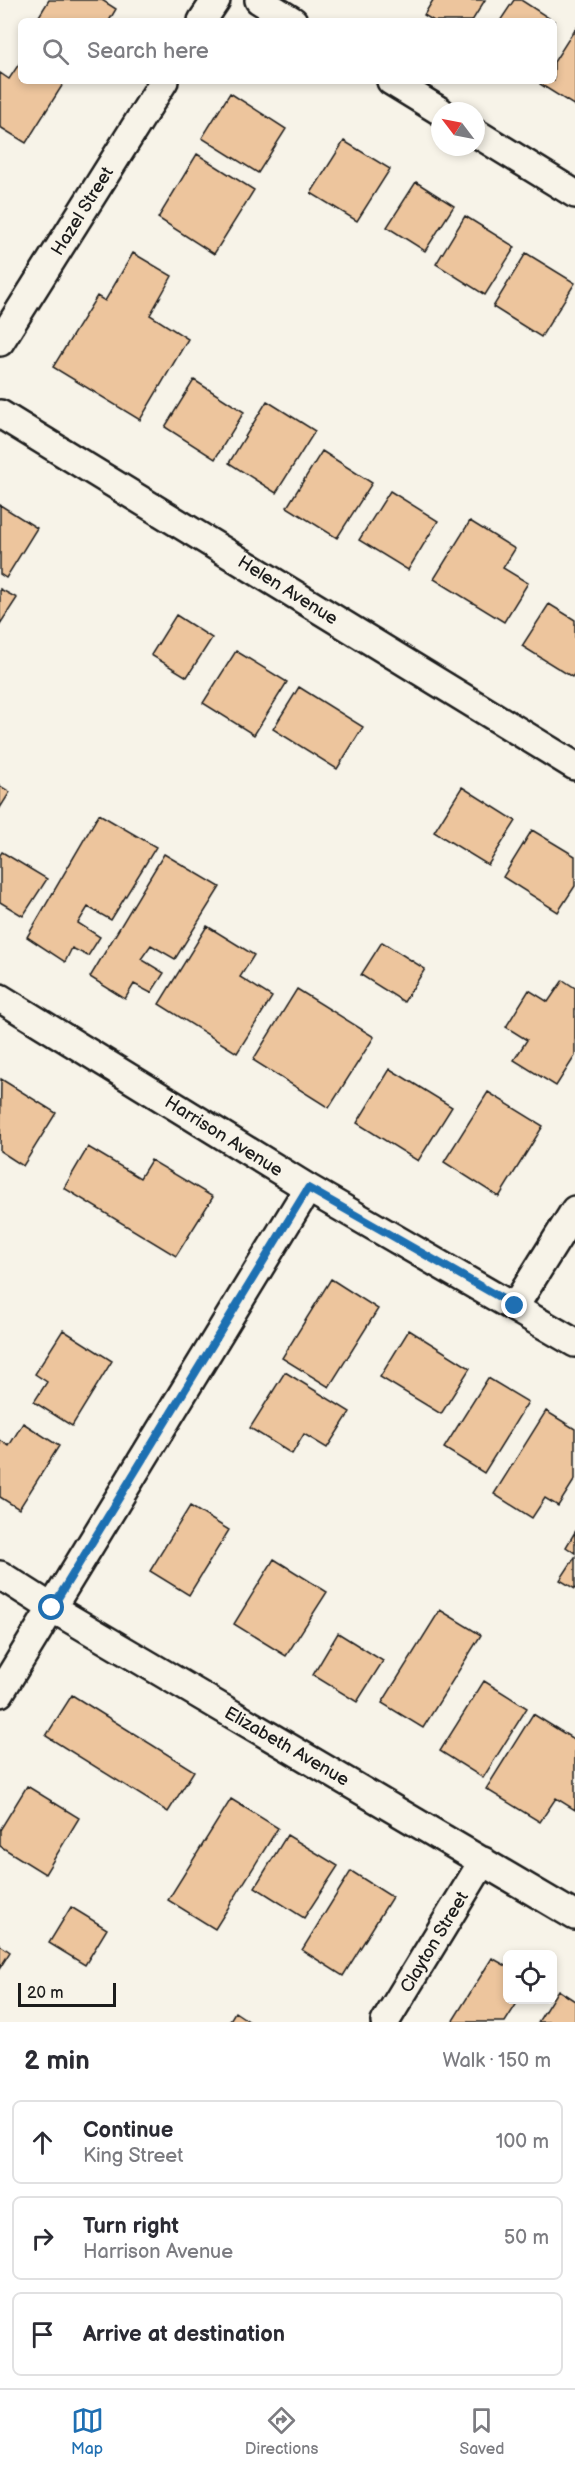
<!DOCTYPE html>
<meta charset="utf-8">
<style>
:root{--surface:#fff;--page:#f7f7f7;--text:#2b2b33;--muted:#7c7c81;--line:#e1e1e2;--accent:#1f6fb2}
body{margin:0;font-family:"Balsamiq Sans",sans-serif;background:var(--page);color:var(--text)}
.controls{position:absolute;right:18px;bottom:18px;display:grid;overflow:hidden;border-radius:9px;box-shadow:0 3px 9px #0003}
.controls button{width:54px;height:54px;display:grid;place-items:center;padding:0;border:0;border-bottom:2px solid var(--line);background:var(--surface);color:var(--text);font:30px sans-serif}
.compass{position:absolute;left:431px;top:102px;width:54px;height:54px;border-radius:50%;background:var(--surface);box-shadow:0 3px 9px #0003;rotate:302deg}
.scale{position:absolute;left:18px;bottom:15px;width:98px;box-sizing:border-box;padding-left:6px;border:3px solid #1c1c1c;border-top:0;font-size:16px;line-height:21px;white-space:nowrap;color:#1c1c1c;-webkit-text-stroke:4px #f7f3e8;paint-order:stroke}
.stop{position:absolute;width:18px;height:18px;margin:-14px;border:4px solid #1f6fb2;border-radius:50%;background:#fff}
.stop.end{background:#1f6fb2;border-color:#fff;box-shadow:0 2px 6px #0008}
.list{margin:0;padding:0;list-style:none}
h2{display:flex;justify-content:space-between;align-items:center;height:78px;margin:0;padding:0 24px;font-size:26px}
h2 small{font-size:20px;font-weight:400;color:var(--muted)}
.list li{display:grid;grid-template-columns:39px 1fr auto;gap:18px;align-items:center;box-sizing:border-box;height:84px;margin:0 12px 12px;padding:0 12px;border:2px solid var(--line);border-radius:9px}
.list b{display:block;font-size:22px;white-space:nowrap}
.list p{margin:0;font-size:20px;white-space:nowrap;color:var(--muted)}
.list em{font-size:20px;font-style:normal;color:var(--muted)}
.icon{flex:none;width:33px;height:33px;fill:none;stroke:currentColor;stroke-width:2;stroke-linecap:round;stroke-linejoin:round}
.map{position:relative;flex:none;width:575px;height:2022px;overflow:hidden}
.search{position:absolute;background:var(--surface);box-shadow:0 3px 9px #0003;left:18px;right:18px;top:18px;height:66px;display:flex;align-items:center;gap:15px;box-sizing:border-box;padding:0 21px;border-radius:9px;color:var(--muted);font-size:22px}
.sheet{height:366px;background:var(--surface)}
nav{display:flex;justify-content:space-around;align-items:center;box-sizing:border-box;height:84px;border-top:2px solid var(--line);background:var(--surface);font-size:16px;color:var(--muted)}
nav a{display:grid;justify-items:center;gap:3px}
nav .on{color:var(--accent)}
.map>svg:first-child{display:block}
</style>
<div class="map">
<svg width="575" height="2022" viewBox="0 0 575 2022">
<rect width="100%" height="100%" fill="#f7f3e8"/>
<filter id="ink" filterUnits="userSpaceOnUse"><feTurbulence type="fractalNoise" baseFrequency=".0167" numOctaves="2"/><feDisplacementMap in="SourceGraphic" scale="12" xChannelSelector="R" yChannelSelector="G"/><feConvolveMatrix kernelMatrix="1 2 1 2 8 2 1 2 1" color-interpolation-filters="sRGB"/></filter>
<g filter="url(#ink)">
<path fill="#edc59d" stroke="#1c1c1c" stroke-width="1.5" d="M 49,0 L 102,0 L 116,9 L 109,21 L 36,21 Z
M 433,0 L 485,0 L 472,21 L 434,21 L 424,15 Z
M 514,0 L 521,0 L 555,22 L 554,24 L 554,21 L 500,21 Z
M 575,29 L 575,106 L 540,84 L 542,81 L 554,81 L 554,62 Z
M 21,61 L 21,81 L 65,81 L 26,143 L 0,127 L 0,73 L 9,79 Z
M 230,93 L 286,129 L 258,173 L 202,138 Z
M 344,141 L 390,169 L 357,221 L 311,193 Z
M 197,154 L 254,190 L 214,254 L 158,218 Z
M 416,182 L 454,206 L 425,251 L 387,227 Z
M 465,216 L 515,247 L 485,295 L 436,264 Z
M 133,253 L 172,276 L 150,315 L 188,339 L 140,420 L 53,367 L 97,296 L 105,301 Z
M 526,253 L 575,283 L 541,337 L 493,307 Z
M 194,380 L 244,412 L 215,459 L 165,427 Z
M 267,401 L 315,431 L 276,493 L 229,463 Z
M 322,451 L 372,483 L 337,538 L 287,507 Z
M 390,491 L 438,521 L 408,570 L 359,540 Z
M 0,505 L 37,528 L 6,578 L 0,574 Z
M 470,521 L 515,549 L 503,568 L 528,583 L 504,622 L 434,579 Z
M 0,589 L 17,598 L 0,624 Z
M 549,604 L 575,620 L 575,673 L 572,677 L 522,646 Z
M 176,615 L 212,638 L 187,677 L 151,655 Z
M 236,651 L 287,682 L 254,735 L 203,703 Z
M 299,687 L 363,727 L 337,769 L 273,729 Z
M 0,786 L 10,792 L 0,808 Z
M 462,787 L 516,821 L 488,865 L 434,832 Z
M 99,814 L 156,847 L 111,920 L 88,907 L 78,923 L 100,937 L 88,956 L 72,948 L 65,962 L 27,937 Z
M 532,830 L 575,856 L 575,886 L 558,912 L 503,877 Z
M 2,852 L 47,879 L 23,916 L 0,902 L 0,855 Z
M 164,854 L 220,887 L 175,959 L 151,945 L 141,959 L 164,973 L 151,993 L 134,984 L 125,999 L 90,977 Z
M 207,926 L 254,955 L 240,977 L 272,997 L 237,1053 L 159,1004 Z
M 382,942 L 425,969 L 404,1002 L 361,975 Z
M 563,980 L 575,988 L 575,1056 L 556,1086 L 514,1060 L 527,1040 L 506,1027 L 529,990 L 548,1002 Z
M 297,989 L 374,1037 L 329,1108 L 253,1060 Z
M 390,1069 L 452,1107 L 418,1161 L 357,1123 Z
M 1,1079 L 56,1113 L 23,1166 L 0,1151 Z
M 488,1092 L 543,1126 L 499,1197 L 444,1162 Z
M 88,1147 L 140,1178 L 151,1160 L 213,1197 L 176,1256 L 64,1188 Z
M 331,1279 L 378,1309 L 329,1387 L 282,1358 Z
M 63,1330 L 112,1361 L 72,1426 L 34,1402 L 47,1382 L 35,1374 Z
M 409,1330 L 470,1368 L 441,1414 L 380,1377 Z
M 285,1372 L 350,1412 L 327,1448 L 304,1434 L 292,1454 L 250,1428 Z
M 488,1378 L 528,1402 L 484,1473 L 444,1448 Z
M 546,1411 L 575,1429 L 575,1479 L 558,1506 L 545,1498 L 532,1518 L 494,1494 Z
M 23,1423 L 59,1446 L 19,1509 L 0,1497 L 0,1440 L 9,1446 Z
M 190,1506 L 229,1530 L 189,1595 L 150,1571 Z
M 575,1532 L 575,1553 L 566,1547 Z
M 575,1557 L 575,1589 L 560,1580 Z
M 274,1559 L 327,1592 L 286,1656 L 234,1624 Z
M 440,1610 L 481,1635 L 423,1728 L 382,1703 Z
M 338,1633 L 383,1661 L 357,1702 L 313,1675 Z
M 484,1681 L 527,1708 L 483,1778 L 440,1751 Z
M 72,1695 L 194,1771 L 168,1812 L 46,1736 Z
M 533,1714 L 575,1740 L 575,1810 L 556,1798 L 540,1822 L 486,1789 Z
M 27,1786 L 79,1818 L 45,1874 L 0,1846 L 0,1830 Z
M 231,1799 L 278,1828 L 215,1929 L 168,1900 Z
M 287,1835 L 338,1866 L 304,1918 L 255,1887 Z
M 351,1871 L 392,1897 L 343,1976 L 302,1950 Z
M 71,1907 L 107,1929 L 85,1965 L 49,1943 Z
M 0,1945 L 10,1952 L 0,1968 Z
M 492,1958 L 508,1967 L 508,2000 L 519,2000 L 505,2022 L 452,2022 Z
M 558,1990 L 575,2001 L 575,2022 L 538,2022 Z
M 235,2012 L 250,2022 L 229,2022 Z"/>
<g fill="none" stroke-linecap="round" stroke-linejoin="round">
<defs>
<path id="street" d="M 259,0 L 293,21
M 202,21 L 216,0
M 391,81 L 440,111
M 476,133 L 575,194
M 0,342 L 164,81
M 0,414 L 575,766
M 0,998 L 308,1188 L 575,1343
M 515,1306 L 575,1210
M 0,1575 L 52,1608 L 575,1916
M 0,1693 L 308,1188
M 385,2022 L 483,1861"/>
</defs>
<use href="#street" stroke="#1c1c1c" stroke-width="32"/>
<use href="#street" stroke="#f7f3e8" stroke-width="27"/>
</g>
</g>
<g fill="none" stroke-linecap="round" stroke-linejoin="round" filter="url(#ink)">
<path stroke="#1f6fb2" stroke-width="8" d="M 52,1608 L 308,1188 L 515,1306"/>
</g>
<g text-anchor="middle" stroke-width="4.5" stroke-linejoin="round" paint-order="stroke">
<g font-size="18" fill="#1c1c1c" stroke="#f7f3e8">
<text transform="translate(82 211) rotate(-58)" y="6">Hazel Street</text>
<text transform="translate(288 590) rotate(32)" y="6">Helen Avenue</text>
<text transform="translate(224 1136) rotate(32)" y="6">Harrison Avenue</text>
<text transform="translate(287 1746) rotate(30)" y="6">Elizabeth Avenue</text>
<text transform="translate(434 1942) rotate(-59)" y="6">Clayton Street</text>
</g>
</g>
</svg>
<div class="controls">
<button><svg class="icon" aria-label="locate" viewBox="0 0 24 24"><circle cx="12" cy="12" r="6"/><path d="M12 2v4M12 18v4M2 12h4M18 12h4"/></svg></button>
</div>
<svg class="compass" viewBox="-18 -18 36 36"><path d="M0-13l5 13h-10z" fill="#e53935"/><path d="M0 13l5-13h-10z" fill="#7c7c81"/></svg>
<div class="scale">20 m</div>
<div class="stop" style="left:52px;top:1608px"></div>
<div class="stop end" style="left:515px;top:1306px"></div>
<div class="search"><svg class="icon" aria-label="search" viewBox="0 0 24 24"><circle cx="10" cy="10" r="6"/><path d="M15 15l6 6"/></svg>Search here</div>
</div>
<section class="sheet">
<h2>2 min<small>Walk · 150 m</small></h2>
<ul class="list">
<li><svg class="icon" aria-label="ahead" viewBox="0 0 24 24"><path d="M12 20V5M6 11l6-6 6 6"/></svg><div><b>Continue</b><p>King Street</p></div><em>100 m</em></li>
<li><svg class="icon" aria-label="right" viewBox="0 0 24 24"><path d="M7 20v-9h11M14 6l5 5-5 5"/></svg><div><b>Turn right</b><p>Harrison Avenue</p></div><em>50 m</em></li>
<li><svg class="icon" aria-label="arrive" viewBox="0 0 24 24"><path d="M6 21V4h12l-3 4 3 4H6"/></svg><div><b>Arrive at destination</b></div></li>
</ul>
</section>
<nav>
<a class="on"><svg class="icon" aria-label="map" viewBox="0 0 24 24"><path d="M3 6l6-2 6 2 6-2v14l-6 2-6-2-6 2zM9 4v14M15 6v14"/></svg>Map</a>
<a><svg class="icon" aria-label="directions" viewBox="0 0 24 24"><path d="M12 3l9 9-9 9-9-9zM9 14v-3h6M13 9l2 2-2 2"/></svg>Directions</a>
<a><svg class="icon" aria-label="saved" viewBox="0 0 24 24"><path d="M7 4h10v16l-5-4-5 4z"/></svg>Saved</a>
</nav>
